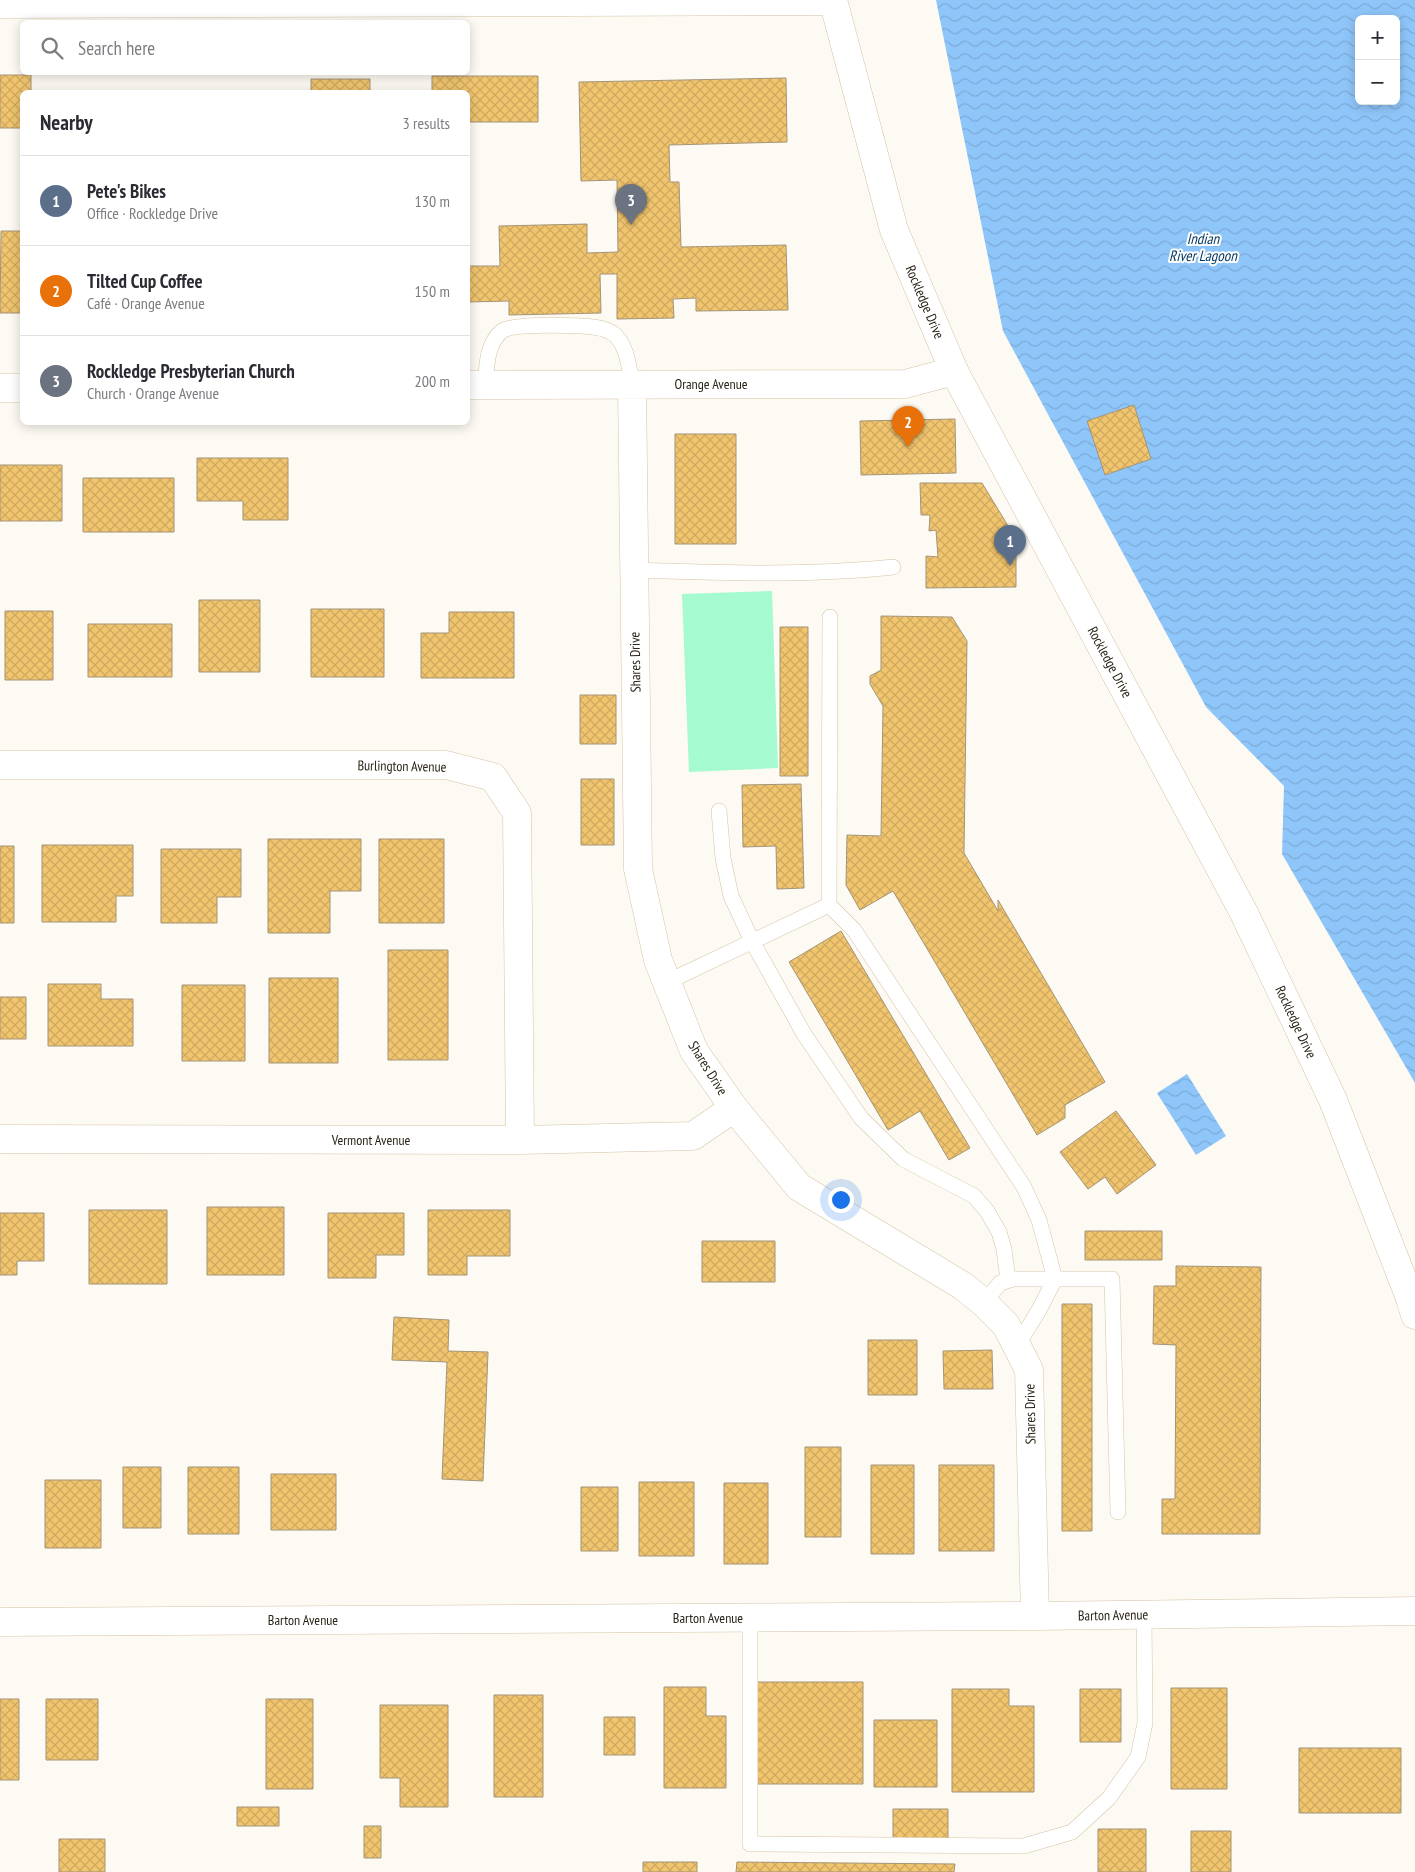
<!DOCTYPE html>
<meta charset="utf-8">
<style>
:root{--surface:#fff;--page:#f7f7f7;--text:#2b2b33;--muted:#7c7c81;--line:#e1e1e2;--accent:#496cdf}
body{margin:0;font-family:"PT Sans Narrow",sans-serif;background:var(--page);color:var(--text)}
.controls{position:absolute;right:15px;top:15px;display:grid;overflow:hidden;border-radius:8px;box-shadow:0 2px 12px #0003}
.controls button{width:45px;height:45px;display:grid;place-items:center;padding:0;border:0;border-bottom:1px solid var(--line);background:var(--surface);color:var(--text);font:25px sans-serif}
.you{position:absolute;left:840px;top:1199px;width:18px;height:18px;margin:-12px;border:4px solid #fff;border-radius:50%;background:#1a73e8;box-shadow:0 0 0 8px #1a73e833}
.badge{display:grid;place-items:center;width:32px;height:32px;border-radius:50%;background:var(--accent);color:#fff;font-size:16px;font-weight:700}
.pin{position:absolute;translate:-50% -41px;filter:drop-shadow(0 1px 2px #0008)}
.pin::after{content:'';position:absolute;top:26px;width:18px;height:15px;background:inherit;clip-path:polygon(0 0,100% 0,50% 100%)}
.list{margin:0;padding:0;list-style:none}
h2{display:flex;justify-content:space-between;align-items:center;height:65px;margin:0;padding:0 20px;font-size:21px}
h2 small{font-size:16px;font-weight:400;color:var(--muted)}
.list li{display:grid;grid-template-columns:32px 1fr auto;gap:15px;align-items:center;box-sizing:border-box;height:90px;padding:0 20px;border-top:1px solid var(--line)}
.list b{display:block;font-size:19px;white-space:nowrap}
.list p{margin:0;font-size:16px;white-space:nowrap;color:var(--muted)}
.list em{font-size:16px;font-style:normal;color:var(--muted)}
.icon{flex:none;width:28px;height:28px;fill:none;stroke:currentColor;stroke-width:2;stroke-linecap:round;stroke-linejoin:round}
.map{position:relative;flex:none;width:1415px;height:1872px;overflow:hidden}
.search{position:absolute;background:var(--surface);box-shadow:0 2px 12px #0003;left:20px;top:20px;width:450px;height:55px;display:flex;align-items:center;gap:12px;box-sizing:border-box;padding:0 18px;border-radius:8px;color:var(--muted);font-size:19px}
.panel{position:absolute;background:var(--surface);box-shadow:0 2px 12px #0003;left:20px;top:90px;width:450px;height:335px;border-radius:8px}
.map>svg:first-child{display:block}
</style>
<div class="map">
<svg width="1415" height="1872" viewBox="0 0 1415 1872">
<defs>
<pattern id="water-waves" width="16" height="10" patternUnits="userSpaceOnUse" patternTransform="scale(1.25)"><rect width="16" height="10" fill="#8fc6fa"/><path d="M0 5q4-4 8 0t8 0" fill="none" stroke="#7caad6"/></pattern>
<pattern id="building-cross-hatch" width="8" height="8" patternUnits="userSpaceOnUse" patternTransform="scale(1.25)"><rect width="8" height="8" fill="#f1c56e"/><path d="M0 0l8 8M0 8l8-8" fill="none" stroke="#cfa95f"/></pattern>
</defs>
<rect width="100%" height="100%" fill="#fdfaf3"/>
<path fill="#a5facf" d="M 772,591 L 778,768 L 689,772 L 682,594 Z"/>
<path fill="url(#water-waves)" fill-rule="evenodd" d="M 936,0 L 1415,0 L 1415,1083 L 1282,854 L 1284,786 L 1206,707 L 1003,331 ZM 1359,19 L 1396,19 L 1396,101 L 1359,101 Z
M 1187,1074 L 1226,1136 L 1196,1155 L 1157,1093 Z"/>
<path fill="url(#building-cross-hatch)" stroke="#a49478" d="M 0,75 L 31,75 L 31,92 L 22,92 L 22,128 L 0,128 Z
M 432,76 L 538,76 L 538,122 L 468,122 L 468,92 L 432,92 Z
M 786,78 L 787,142 L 669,145 L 670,182 L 679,182 L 681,247 L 786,245 L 788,310 L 696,311 L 696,298 L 673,299 L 674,318 L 617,319 L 617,274 L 600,274 L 601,313 L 509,315 L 509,301 L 468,302 L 468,266 L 500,266 L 499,226 L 587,224 L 587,253 L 618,252 L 617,180 L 581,181 L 579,82 Z
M 311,79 L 370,79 L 370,92 L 311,92 Z
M 1,231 L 22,231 L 22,313 L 0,313 Z
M 1134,405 L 1151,459 L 1105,475 L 1087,421 Z
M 955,419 L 956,473 L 861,475 L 860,421 Z
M 675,434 L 736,434 L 736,544 L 675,544 Z
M 197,458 L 288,458 L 288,520 L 243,520 L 243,501 L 197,501 Z
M 0,465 L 62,465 L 62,521 L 0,521 Z
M 83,478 L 174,478 L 174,532 L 83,532 Z
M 920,483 L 982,483 L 1016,539 L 1016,587 L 926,588 L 926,556 L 938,557 L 936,530 L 929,531 L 930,515 L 921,515 Z
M 199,600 L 260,600 L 260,672 L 199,672 Z
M 311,609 L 384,609 L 384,677 L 311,677 Z
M 5,611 L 53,611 L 53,680 L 5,680 Z
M 449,612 L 514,612 L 514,678 L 421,678 L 421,633 L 449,633 Z
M 881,616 L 952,617 L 967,641 L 964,853 L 998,911 L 998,900 L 1105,1082 L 1065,1105 L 1065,1118 L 1037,1135 L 893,891 L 860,910 L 846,885 L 847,835 L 881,836 L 883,706 L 870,684 L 870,676 L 881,670 Z
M 88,624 L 172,624 L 172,677 L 88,677 Z
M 780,627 L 808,627 L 808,776 L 780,776 Z
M 580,695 L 616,695 L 616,744 L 580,744 Z
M 581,779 L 614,779 L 614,845 L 581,845 Z
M 801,784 L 804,888 L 777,889 L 776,846 L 743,847 L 742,785 Z
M 268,839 L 361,839 L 361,891 L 330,891 L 330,933 L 268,933 Z
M 379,839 L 444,839 L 444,923 L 379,923 Z
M 42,845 L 133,845 L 133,896 L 116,896 L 116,922 L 42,922 Z
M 0,846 L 14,846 L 14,923 L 0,923 Z
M 161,849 L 241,849 L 241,897 L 217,897 L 217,923 L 161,923 Z
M 841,931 L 970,1148 L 949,1160 L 920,1111 L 888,1130 L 789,962 Z
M 388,950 L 448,950 L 448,1060 L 388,1060 Z
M 269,978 L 338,978 L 338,1063 L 269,1063 Z
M 48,984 L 101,984 L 101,999 L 133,999 L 133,1046 L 48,1046 Z
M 182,985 L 245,985 L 245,1061 L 182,1061 Z
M 0,997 L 26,997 L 26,1039 L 0,1039 Z
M 1116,1111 L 1156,1165 L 1117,1194 L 1105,1177 L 1088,1189 L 1060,1152 Z
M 207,1207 L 284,1207 L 284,1275 L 207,1275 Z
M 89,1210 L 167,1210 L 167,1284 L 89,1284 Z
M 428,1210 L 510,1210 L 510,1256 L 467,1256 L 467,1275 L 428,1275 Z
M 0,1213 L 44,1213 L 44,1261 L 17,1261 L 17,1275 L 0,1275 Z
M 328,1213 L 404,1213 L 404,1255 L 376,1255 L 376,1278 L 328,1278 Z
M 1085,1231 L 1162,1231 L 1162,1260 L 1085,1260 Z
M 702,1241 L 775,1241 L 775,1282 L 702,1282 Z
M 1176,1266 L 1261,1267 L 1260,1534 L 1162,1534 L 1162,1499 L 1175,1499 L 1176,1345 L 1153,1344 L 1154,1286 L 1176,1286 Z
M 1062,1304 L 1092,1304 L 1092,1531 L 1062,1531 Z
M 394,1317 L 449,1320 L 448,1351 L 488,1352 L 483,1481 L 442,1479 L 447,1362 L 392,1360 Z
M 868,1340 L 917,1340 L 917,1395 L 868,1395 Z
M 992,1350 L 993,1389 L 944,1389 L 943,1351 Z
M 805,1447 L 841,1447 L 841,1537 L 805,1537 Z
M 871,1465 L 914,1465 L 914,1554 L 871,1554 Z
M 939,1465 L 994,1465 L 994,1551 L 939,1551 Z
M 123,1467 L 161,1467 L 161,1528 L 123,1528 Z
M 188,1467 L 239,1467 L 239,1534 L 188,1534 Z
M 271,1474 L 336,1474 L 336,1530 L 271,1530 Z
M 45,1480 L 101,1480 L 101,1548 L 45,1548 Z
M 639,1482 L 694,1482 L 694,1556 L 639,1556 Z
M 724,1483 L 768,1483 L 768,1564 L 724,1564 Z
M 581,1487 L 618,1487 L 618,1551 L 581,1551 Z
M 755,1682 L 863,1682 L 863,1784 L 755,1784 Z
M 664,1687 L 706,1687 L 706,1716 L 726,1716 L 726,1788 L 664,1788 Z
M 1171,1688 L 1227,1688 L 1227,1789 L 1171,1789 Z
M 952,1689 L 1009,1689 L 1009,1706 L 1034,1706 L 1034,1792 L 952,1792 Z
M 1080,1689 L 1121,1689 L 1121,1742 L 1080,1742 Z
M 494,1695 L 543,1695 L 543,1797 L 494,1797 Z
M 0,1699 L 19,1699 L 19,1780 L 0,1780 Z
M 46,1699 L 98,1699 L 98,1760 L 46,1760 Z
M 266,1699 L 313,1699 L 313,1789 L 266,1789 Z
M 380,1705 L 448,1705 L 448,1807 L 400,1807 L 400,1778 L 380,1778 Z
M 604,1717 L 635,1717 L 635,1755 L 604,1755 Z
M 874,1720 L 937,1720 L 937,1787 L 874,1787 Z
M 1299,1748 L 1401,1748 L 1401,1813 L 1299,1813 Z
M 237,1807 L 279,1807 L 279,1826 L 237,1826 Z
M 893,1809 L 948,1809 L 948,1839 L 893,1839 Z
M 364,1826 L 381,1826 L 381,1858 L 364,1858 Z
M 1098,1829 L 1146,1829 L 1146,1872 L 1098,1872 Z
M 1191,1831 L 1231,1831 L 1231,1872 L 1191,1872 Z
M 59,1839 L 105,1839 L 105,1872 L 59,1872 Z
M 643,1862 L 697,1862 L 697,1872 L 643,1872 Z
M 737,1862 L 955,1864 L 954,1872 L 736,1872 Z"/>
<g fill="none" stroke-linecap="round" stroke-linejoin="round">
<defs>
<path id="service" d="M 485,385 C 487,367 486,344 502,331 C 513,323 577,325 593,327 C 601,328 612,331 617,337 C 628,350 629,368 632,385
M 634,570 C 721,573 807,576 893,567
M 830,617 L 829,905 L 854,930 L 1024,1187 L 1039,1220 L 1055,1279 L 1039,1310 L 1017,1346
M 719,811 L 723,858 L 731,896 L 752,941 L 804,1034 L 861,1118 L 903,1159 L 974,1196 L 987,1211 L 999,1232 L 1004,1249 L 1008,1280
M 667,982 L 829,905
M 984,1303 L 1000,1283 L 1013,1279 L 1112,1279 L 1118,1512
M 750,1618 L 750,1844 L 1024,1846 L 1072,1832 L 1109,1798 L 1138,1757 L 1145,1723 L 1144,1615"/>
<path id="minor" d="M 0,4 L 833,1
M 468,385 L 905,384 L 954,371
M 632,385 L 638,869 L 658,960 L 694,1051 L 734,1108 L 799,1187 L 963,1286 L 984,1303 L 1006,1325 L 1029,1370 L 1035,1616
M 0,388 L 22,388
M 0,765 L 446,765 L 493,777 L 517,813 L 520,1140
M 0,1139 L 520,1140 L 693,1136 L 734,1108
M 0,1622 L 1035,1616 L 1415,1611"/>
<path id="tertiary" d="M 833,0 L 894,230 L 954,371 L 1244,913 L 1333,1100 L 1410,1298 L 1415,1315"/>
</defs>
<use href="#service" stroke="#d4c3a5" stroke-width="16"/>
<use href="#minor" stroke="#d4c3a5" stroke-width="29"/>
<use href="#tertiary" stroke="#d4c3a5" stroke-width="29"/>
<use href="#service" stroke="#fff" stroke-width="15"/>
<use href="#minor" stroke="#fff" stroke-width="28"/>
<use href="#tertiary" stroke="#fff" stroke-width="28"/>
</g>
<g text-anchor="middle" stroke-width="4" stroke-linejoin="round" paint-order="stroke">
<g font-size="14" fill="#2b2519" stroke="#fff">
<text transform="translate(925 302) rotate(67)" y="5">Rockledge Drive</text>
<text x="711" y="389">Orange Avenue</text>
<text transform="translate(635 662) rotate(-91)" y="5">Shares Drive</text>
<text transform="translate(1110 662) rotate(62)" y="5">Rockledge Drive</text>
<text transform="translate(402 766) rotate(1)" y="5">Burlington Avenue</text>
<text transform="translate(1296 1022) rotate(65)" y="5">Rockledge Drive</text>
<text transform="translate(708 1068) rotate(58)" y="5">Shares Drive</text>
<text x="371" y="1145">Vermont Avenue</text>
<text transform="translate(1030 1414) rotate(-91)" y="5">Shares Drive</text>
<text transform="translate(1113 1615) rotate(-1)" y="5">Barton Avenue</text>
<text x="708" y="1623">Barton Avenue</text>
<text x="303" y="1625">Barton Avenue</text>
</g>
<g font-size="15" font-style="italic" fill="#00375f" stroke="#fff">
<text x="1203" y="244">Indian<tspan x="1203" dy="17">River Lagoon</tspan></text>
</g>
</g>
</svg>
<div class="controls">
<button>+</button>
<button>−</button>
</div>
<div class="you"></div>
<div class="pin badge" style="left:1010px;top:566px;background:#5c6f8a">1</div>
<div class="pin badge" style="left:908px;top:447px;background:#e8710a">2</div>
<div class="pin badge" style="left:631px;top:225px;background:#6b7280">3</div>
<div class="search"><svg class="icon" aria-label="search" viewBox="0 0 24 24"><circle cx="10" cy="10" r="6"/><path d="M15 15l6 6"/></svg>Search here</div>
<section class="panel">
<h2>Nearby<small>3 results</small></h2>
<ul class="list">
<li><span class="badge" style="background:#5c6f8a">1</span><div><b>Pete's Bikes</b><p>Office · Rockledge Drive</p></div><em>130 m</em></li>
<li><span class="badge" style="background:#e8710a">2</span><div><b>Tilted Cup Coffee</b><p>Café · Orange Avenue</p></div><em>150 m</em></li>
<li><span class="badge" style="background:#6b7280">3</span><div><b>Rockledge Presbyterian Church</b><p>Church · Orange Avenue</p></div><em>200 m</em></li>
</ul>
</section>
</div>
